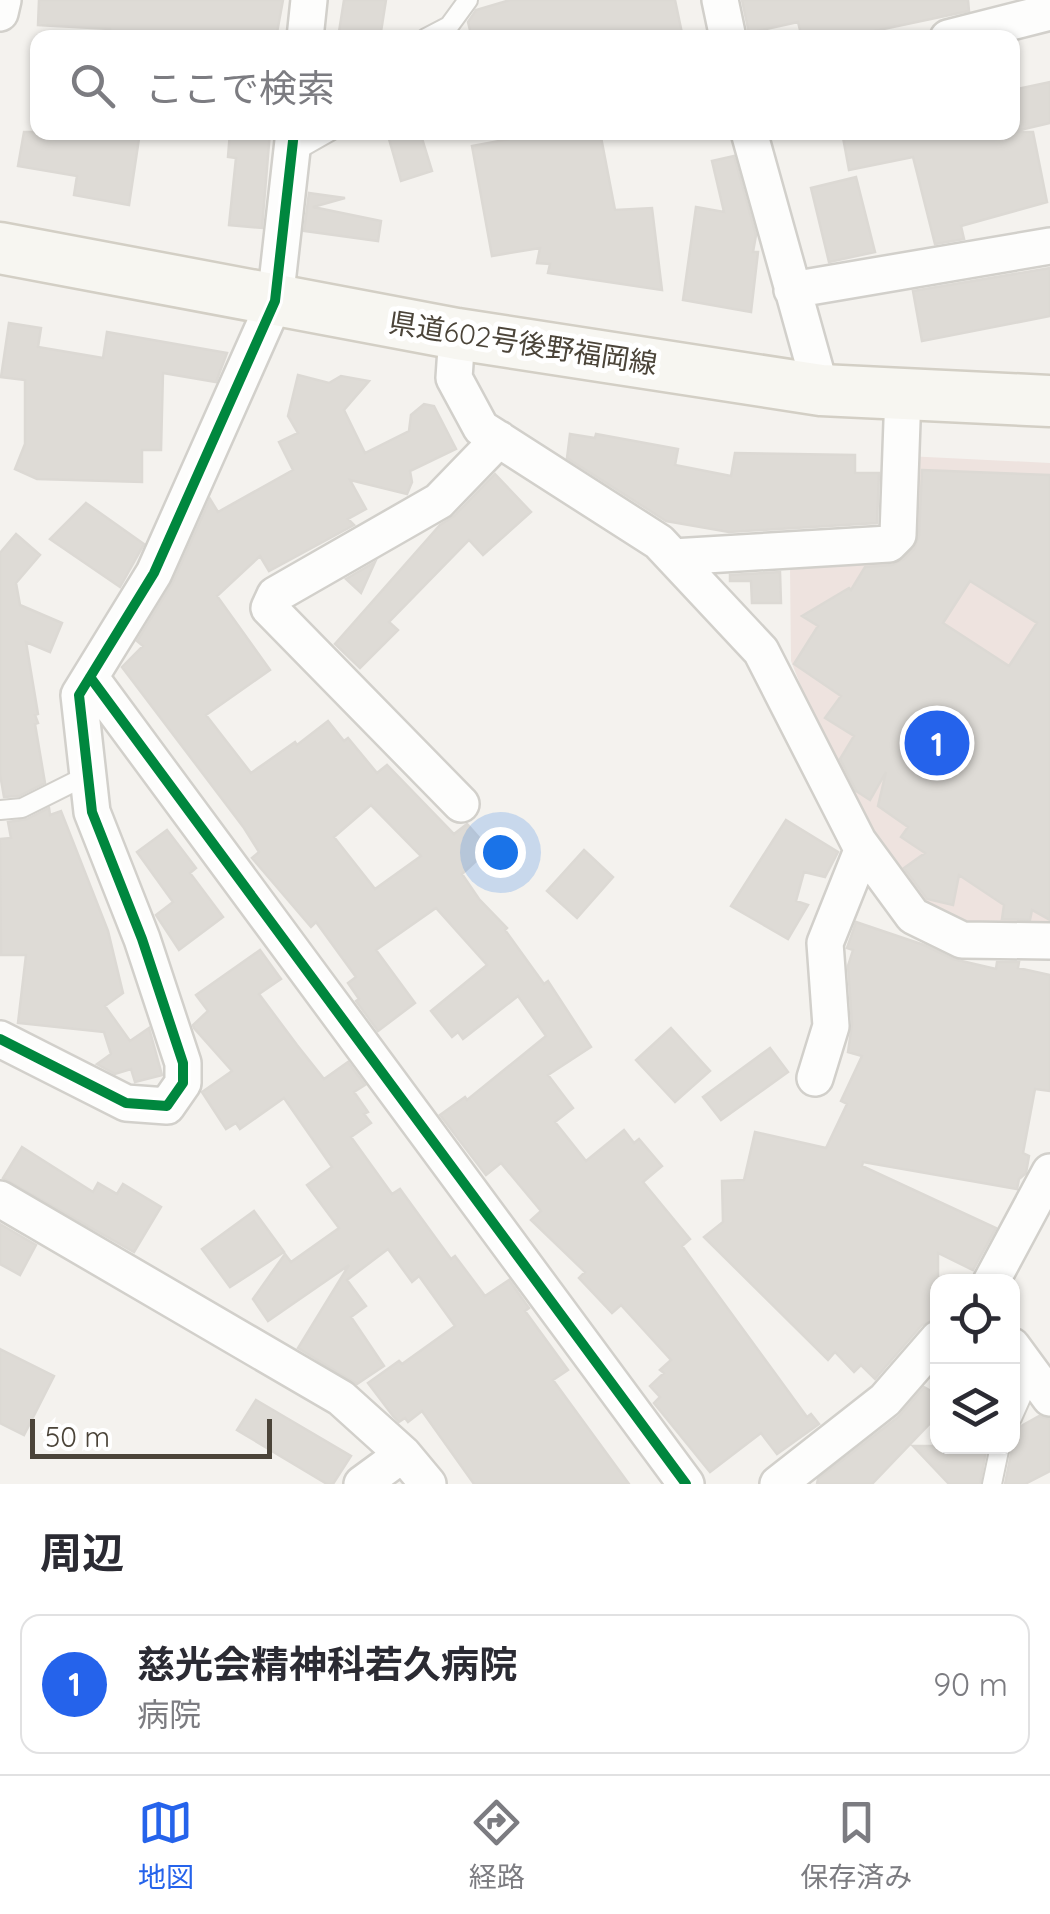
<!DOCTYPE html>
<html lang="ja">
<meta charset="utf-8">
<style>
:root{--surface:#fff;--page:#f7f7f7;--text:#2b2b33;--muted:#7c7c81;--line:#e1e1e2;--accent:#2563eb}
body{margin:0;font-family:Quicksand,"Noto Sans JP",sans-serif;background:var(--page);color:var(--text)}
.controls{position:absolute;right:30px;bottom:30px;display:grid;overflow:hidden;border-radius:20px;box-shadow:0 2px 8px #0004}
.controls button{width:90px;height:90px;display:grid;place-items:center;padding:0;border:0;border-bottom:2px solid var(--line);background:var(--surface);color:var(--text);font:50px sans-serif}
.scale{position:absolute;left:30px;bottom:25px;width:242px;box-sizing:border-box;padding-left:10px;border:5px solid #4b4439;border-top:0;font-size:28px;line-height:35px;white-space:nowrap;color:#4b4439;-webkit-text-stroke:8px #fff;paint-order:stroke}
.you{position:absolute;left:500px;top:852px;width:35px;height:35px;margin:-25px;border:8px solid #fff;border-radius:50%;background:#1a73e8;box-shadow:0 0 0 15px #1a73e833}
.badge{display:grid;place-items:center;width:65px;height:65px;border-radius:50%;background:var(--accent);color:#fff;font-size:32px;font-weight:700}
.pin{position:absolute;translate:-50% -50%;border:5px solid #fff;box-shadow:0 2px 10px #0006}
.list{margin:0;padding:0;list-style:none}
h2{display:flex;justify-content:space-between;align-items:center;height:130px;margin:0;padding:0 40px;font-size:42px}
h2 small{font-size:32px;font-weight:400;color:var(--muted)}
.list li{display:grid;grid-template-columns:65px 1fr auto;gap:30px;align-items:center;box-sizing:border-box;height:140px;margin:0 20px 20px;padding:0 20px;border:2px solid var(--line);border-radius:20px}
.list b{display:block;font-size:38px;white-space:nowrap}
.list p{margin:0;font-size:32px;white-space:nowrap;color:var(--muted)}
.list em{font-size:32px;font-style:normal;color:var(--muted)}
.icon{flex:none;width:55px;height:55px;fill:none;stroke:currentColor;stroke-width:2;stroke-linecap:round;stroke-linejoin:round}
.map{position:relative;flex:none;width:1050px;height:1484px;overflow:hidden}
.search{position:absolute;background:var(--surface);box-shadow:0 2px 8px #0004;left:30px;right:30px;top:30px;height:110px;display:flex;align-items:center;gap:25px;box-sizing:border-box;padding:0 35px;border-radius:20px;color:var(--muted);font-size:38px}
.sheet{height:290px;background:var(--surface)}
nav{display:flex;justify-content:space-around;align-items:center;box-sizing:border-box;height:140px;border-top:2px solid var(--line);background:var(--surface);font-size:28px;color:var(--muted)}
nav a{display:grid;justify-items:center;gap:5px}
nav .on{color:var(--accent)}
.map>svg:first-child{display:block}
</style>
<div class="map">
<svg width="1050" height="1484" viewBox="0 0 1050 1484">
<rect width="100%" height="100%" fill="#f4f2ee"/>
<path fill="#eee3df" d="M 906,456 L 1050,463 L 1050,933 L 971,926 L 914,904 L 856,826 L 791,661 L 790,567 L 900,554 Z"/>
<path fill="#dedbd6" stroke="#dcd9d4" stroke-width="2.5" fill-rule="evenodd" d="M 39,0 L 283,0 L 276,38 L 110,37 L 110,29 L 38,25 Z
M 344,0 L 386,0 L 380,38 L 338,38 Z
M 510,0 L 675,0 L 683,38 L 472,38 L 468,22 L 476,10 Z
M 742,0 L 968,0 L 969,11 L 874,31 L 875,38 L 802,38 L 798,22 L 749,33 Z
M 1050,82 L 1050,123 L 1012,132 L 1012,90 Z
M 24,132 L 140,132 L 129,205 L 74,195 L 77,176 L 18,166 Z
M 230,132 L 270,132 L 262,228 L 229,225 L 236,158 L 228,157 Z
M 387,132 L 420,132 L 432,171 L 401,181 Z
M 547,132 L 600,132 L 615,210 L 652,208 L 662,290 L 548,273 L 550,264 L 537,263 L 540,248 L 492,256 L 472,146 Z
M 842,132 L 1033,132 L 1047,202 L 961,226 L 964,239 L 935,244 L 913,157 L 849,170 Z
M 734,156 L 756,235 L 753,252 L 758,252 L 751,312 L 683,300 L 696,207 L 724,212 L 712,161 Z
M 856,177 L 875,252 L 829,262 L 811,188 Z
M 309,193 L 345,198 L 313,207 L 381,221 L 378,241 L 304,231 Z
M 1050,268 L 1050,316 L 922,341 L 913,291 Z
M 9,323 L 41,328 L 38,347 L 103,358 L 107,332 L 227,353 L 216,382 L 163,373 L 161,450 L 142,450 L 142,482 L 37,479 L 15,469 L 25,444 L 25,380 L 1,377 Z
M 298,375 L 329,383 L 341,376 L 369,381 L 344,410 L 365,453 L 409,431 L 411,415 L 424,404 L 434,406 L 456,449 L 410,471 L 412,482 L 407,494 L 350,480 L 366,509 L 348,519 L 354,525 L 269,571 L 260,556 L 217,596 L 270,670 L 206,715 L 251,773 L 295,742 L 297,745 L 328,721 L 344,741 L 348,738 L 377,773 L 387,765 L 454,834 L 467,824 L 489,849 L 462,874 L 479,899 L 507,928 L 505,930 L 544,984 L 548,981 L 591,1047 L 548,1075 L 573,1108 L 555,1122 L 586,1161 L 624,1130 L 634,1143 L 639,1139 L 662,1166 L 643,1182 L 690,1239 L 682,1246 L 807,1417 L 811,1414 L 819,1424 L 777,1454 L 761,1433 L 710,1472 L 654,1403 L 660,1397 L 650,1386 L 664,1373 L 660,1370 L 671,1360 L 621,1305 L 612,1313 L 579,1278 L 585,1272 L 531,1220 L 541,1211 L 501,1163 L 486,1175 L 440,1115 L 465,1097 L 467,1100 L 546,1036 L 518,996 L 463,1039 L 458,1032 L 452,1037 L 431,1011 L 487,965 L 436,908 L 376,950 L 415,1003 L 378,1031 L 356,1001 L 359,999 L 348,983 L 356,977 L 316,922 L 311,927 L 252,858 L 259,852 L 244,828 L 122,667 L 143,646 L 137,641 L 173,582 L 210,499 L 218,512 L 293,470 L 279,442 L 298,433 L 288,416 ZM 371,805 L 421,856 L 375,889 L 334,837 Z
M 570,434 L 595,438 L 596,434 L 678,449 L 675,465 L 731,476 L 735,453 L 855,455 L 855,473 L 879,473 L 877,523 L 729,532 L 666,521 L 567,458 Z
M 922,470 L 1050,475 L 1050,920 L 1032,910 L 1030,920 L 1002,919 L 1004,905 L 959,875 L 953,905 L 927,899 L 904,868 L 925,853 L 901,837 L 908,827 L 878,806 L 886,772 L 870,800 L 856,791 L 840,759 L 854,736 L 825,718 L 841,696 L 794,664 L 818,626 L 802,616 L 849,588 L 851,590 L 865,567 L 892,565 L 904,559 L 914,549 L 919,536 ZM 970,581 L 1037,623 L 1009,666 L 943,623 Z
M 495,474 L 531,512 L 483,555 L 469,540 L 389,622 L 398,630 L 360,668 L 335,644 L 440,525 L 454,516 Z
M 86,503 L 144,544 L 120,587 L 50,539 Z
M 16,534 L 40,555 L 16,583 L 20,605 L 62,623 L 50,652 L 26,642 L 38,714 L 35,715 L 38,723 L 35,724 L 45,783 L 19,796 L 4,797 L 0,774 L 0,553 Z
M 375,562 L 361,593 L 346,579 Z
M 780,572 L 781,603 L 752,603 L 751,581 L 730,581 L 730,575 Z
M 49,808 L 50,815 L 61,811 L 108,931 L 123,993 L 105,1006 L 130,1041 L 149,1028 L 162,1075 L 135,1082 L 131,1069 L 115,1074 L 97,1064 L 111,1054 L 104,1032 L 18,1023 L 26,955 L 1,955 L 0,839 L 11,838 L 8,822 L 27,819 Z
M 786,820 L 838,852 L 825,877 L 804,872 L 796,901 L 808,905 L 788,939 L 731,906 Z
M 167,830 L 196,868 L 190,873 L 223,917 L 179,950 L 156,915 L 173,902 L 137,852 Z
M 584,850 L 613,877 L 577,918 L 547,891 Z
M 856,922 L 924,945 L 953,959 L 996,969 L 997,962 L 1019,962 L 1018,968 L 1050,975 L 1050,1091 L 1035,1089 L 1023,1153 L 1029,1156 L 1026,1173 L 1019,1179 L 1017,1189 L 863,1162 L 862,1166 L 996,1228 L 973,1270 L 938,1253 L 938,1318 L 922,1325 L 875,1379 L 861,1365 L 854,1372 L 835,1352 L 828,1360 L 704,1237 L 723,1222 L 722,1181 L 744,1180 L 755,1132 L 826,1148 L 847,1104 L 841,1101 L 862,1056 L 848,1052 L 852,1024 L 848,966 L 853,950 L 847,948 Z
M 260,950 L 281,979 L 259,994 L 297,1045 L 324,1079 L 348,1062 L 365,1085 L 354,1092 L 368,1112 L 364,1114 L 371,1123 L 351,1137 L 392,1194 L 400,1189 L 451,1259 L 455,1256 L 485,1296 L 509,1280 L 529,1308 L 525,1311 L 568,1370 L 553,1380 L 629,1484 L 474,1484 L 422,1411 L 408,1422 L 405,1418 L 399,1422 L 393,1416 L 368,1383 L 399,1361 L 402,1364 L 455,1326 L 419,1276 L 412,1282 L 388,1249 L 347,1280 L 366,1306 L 351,1317 L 384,1366 L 357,1384 L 298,1348 L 349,1265 L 268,1321 L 253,1299 L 285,1254 L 291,1262 L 339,1228 L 307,1185 L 332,1167 L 284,1098 L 240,1129 L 236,1123 L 226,1129 L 202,1092 L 232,1071 L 194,1028 L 193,1025 L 208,1011 L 196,995 Z
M 671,1028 L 710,1071 L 675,1102 L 636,1060 Z
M 770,1048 L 788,1072 L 721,1120 L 703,1097 Z
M 22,1147 L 93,1192 L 98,1183 L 117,1194 L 123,1184 L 161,1207 L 134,1252 L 3,1178 Z
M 254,1211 L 284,1252 L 230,1287 L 202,1249 Z
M 0,1224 L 36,1245 L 20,1275 L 0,1264 Z
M 0,1349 L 54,1376 L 24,1435 L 0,1423 Z
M 924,1387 L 938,1395 L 938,1415 L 872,1484 L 817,1484 L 818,1479 L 898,1417 Z
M 256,1400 L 351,1456 L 333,1484 L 327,1484 L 237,1430 Z
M 1039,1416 L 1050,1419 L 1050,1471 L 1025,1484 L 1005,1484 L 1016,1429 Z
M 913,1446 L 987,1446 L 980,1484 L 949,1484 Z"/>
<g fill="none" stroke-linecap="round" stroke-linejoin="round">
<defs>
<path id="service" d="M 426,38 L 449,26 L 468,0
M 292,153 L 329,132
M 0,810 L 22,808 L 88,775
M 1012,1418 L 1032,1373
M 992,1484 L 1000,1446"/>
<path id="minor" d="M 720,0 L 728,38
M 0,13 L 3,0
M 305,38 L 309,0
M 948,38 L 1050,12
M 749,132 L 821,390
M 792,290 L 1050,246
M 457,334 L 454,378 L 481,428 L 659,542 L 761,651 L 858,841 L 913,916 L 962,940 L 1050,941
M 673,557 L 889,544 L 898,535 L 903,393
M 90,677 L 686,1484
M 461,804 L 269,608 L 275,595 L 439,501 L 499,439
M 0,1039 L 126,1103 L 167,1106 L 183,1083 L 183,1063 L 142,939 L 92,812 L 79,695 L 154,573 L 275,301 L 294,132
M 815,1078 L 831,1026 L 825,943 L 863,848
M 0,1199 L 341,1398 L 403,1454 L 428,1484
M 991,1282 L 1050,1172
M 1012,1346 L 1050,1398
M 362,1484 L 403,1454
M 778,1484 L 885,1400 L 938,1339"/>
<path id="secondary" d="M 0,248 L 457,334 L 821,390 L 1050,401"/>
</defs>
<use href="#service" stroke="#d2d0cb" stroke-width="22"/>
<use href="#minor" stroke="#d2d0cb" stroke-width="40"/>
<use href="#secondary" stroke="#d3cfc5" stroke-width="55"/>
<use href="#service" stroke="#fdfdfc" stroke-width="18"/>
<use href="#minor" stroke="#fdfdfc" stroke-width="35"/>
<use href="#secondary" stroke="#f7f6f1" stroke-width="50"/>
<defs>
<path id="cycleway" d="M 90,677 L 686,1484
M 0,1039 L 126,1103 L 167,1106 L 183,1083 L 183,1063 L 142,939 L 92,812 L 79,695 L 154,573 L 275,301 L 294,132"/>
</defs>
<use href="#cycleway" stroke="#fff" stroke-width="16"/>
<use href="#cycleway" stroke="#00873e" stroke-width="10"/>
</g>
<g text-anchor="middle" stroke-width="10" stroke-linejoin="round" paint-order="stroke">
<g font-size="28" fill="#4b4439" stroke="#fff">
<text transform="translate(523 343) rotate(9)" y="10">県道602号後野福岡線</text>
</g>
</g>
</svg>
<div class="controls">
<button><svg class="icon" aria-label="locate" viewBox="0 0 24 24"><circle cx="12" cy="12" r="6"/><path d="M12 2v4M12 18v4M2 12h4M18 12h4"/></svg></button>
<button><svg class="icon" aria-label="layers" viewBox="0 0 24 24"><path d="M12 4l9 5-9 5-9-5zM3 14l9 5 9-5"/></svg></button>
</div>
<div class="scale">50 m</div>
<div class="you"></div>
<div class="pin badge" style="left:937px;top:743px">1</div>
<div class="search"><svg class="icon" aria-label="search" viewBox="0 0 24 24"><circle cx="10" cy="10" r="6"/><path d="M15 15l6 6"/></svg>ここで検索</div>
</div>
<section class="sheet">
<h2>周辺<small></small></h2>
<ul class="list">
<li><span class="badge">1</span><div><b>慈光会精神科若久病院</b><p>病院</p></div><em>90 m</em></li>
</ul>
</section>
<nav>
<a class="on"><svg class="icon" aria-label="map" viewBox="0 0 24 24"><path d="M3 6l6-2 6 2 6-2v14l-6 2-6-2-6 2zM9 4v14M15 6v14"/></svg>地図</a>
<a><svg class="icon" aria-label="directions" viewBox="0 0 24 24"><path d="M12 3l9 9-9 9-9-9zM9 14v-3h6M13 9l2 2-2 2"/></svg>経路</a>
<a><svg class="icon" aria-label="saved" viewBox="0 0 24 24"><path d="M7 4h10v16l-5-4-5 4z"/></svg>保存済み</a>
</nav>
